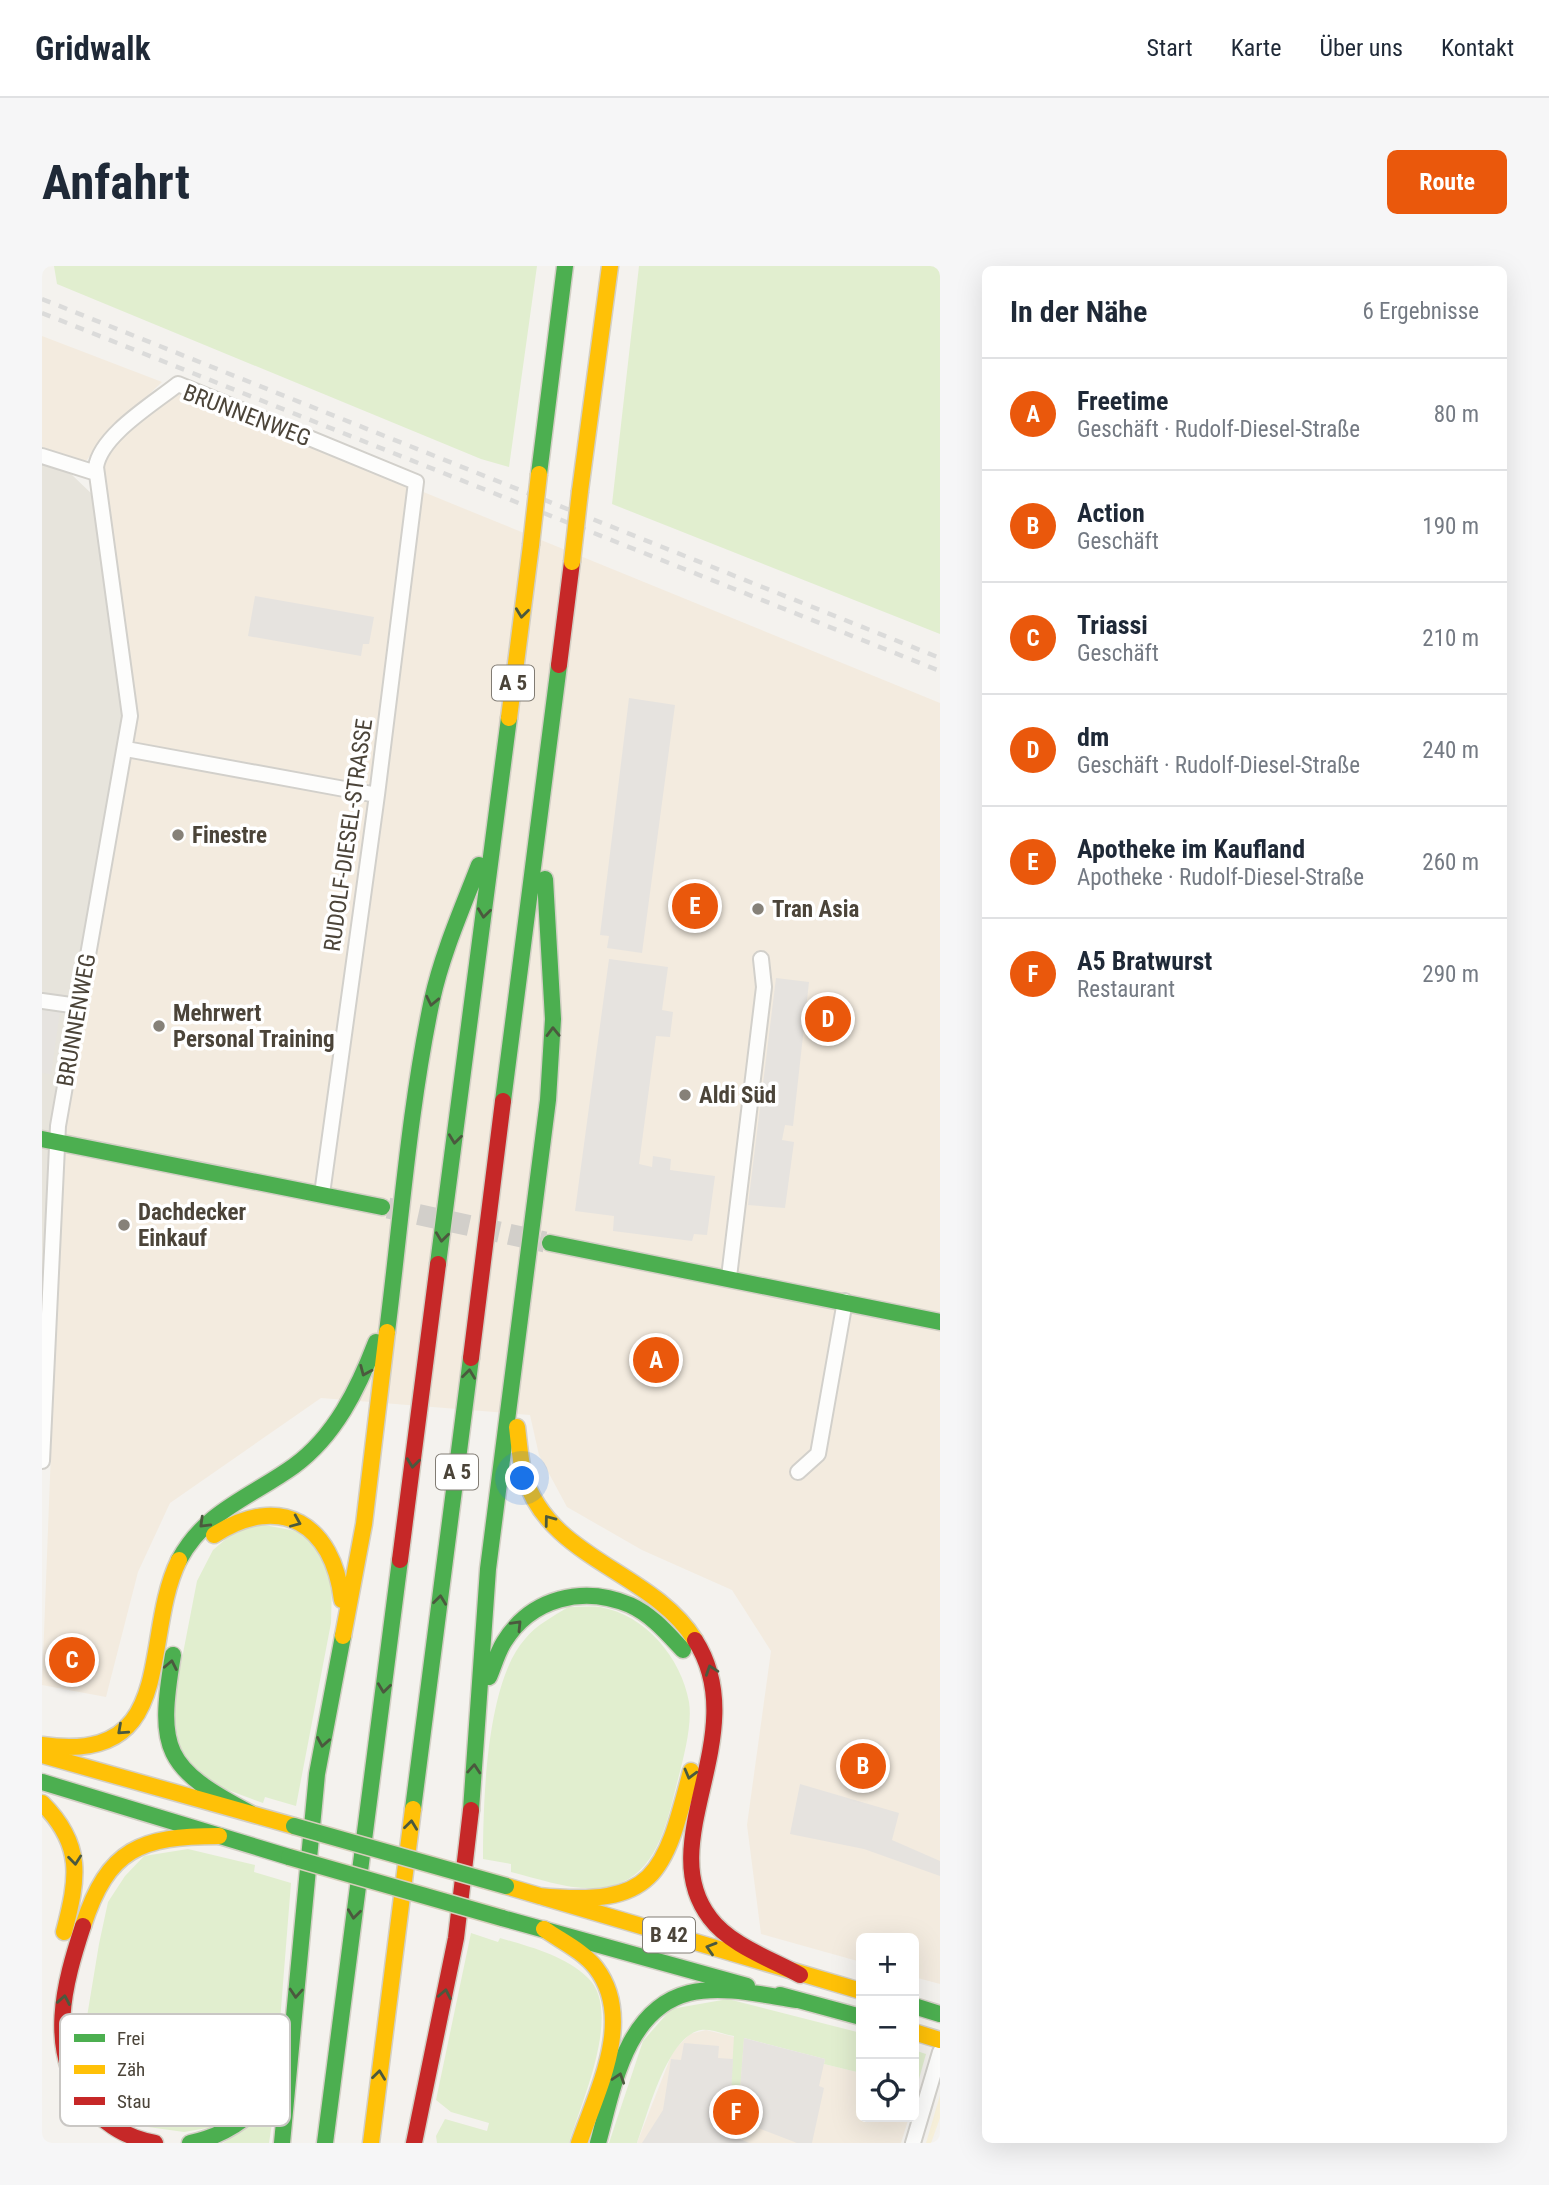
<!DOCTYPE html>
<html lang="de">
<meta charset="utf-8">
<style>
:root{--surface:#fff;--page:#f6f6f7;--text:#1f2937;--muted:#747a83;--line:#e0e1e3;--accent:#ea580c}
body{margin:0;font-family:"Roboto Condensed",sans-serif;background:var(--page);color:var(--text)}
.controls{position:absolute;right:21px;bottom:21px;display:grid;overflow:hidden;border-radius:10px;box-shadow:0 7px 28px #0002}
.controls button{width:63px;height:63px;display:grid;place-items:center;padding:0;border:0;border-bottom:2px solid var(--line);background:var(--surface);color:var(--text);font:35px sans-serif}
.you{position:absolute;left:481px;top:1213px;width:24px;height:24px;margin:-18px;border:5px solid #fff;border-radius:50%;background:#1a73e8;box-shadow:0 0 0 10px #1a73e833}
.badge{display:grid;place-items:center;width:46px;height:46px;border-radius:50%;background:var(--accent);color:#fff;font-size:23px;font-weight:700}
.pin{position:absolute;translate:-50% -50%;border:4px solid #fff;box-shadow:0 2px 7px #0006}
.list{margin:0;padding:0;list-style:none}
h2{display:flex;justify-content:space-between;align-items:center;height:91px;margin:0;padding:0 28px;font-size:30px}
h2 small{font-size:23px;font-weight:400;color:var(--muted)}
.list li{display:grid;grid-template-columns:46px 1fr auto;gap:21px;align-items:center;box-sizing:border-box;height:112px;padding:0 28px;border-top:2px solid var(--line)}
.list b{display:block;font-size:26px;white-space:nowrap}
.list p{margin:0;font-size:23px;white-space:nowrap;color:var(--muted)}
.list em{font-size:23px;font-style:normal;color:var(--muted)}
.icon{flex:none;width:38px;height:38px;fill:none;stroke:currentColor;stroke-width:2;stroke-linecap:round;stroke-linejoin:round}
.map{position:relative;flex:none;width:898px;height:1877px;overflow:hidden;border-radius:10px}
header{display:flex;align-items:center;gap:42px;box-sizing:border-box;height:98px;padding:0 35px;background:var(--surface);border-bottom:2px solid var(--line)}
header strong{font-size:33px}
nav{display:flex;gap:38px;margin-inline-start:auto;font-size:24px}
.intro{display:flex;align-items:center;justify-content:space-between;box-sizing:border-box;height:168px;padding:0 42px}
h1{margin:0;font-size:49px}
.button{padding:18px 32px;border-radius:10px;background:var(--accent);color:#fff;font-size:24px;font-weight:700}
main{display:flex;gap:42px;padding:0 42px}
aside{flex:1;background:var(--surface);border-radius:10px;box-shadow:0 7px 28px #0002}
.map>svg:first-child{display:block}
</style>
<header>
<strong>Gridwalk</strong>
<nav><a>Start</a><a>Karte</a><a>Über uns</a><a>Kontakt</a></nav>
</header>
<div class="intro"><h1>Anfahrt</h1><a class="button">Route</a></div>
<main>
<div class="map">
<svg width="898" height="1877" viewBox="0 0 898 1877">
<rect width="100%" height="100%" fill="#f4f2ee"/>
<path fill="#e7e4dc" d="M 0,198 L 29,208 L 52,230 L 80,451 L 9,853 L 0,1086 Z"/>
<path fill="#f3ebdf" d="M 0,70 L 120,116 L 58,175 L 45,194 L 33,197 L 0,184 Z
M 139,127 L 898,437 L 898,1718 L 872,1711 L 872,1672 L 819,1672 L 819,1696 L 719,1668 L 705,1559 L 729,1385 L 690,1324 L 600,1284 L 525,1241 L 497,1189 L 488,1149 L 279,1132 L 128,1237 L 96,1306 L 64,1431 L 0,1419 L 22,849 L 89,488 L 61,218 L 62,195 L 70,181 L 105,148 Z
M 664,1764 L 783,1793 L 782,1798 L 819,1807 L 819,1851 L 867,1851 L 859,1877 L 595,1877 L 631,1785 L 648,1768 Z"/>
<path fill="#e1eecf" d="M 12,0 L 495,0 L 467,201 L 439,193 L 15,18 Z
M 597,0 L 898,0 L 898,368 L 570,238 Z
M 217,1258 L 254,1265 L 273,1278 L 290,1317 L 289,1357 L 254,1540 L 223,1531 L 221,1537 L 170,1518 L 138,1487 L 131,1439 L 155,1315 L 171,1284 L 192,1266 Z
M 526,1341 C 537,1341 548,1340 558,1341 C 604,1349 639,1392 647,1436 C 651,1461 639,1501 633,1525 C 624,1561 613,1607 573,1619 C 540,1629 502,1614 469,1606 L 469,1598 L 441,1593 C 441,1537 444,1416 483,1373 C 494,1359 512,1350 526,1341 Z
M 146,1583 L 213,1599 L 212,1606 L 249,1617 L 237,1768 L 224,1807 L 204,1840 L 177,1860 L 142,1866 L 99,1860 L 57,1819 L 41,1775 L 57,1678 L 66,1636 L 83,1610 L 102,1590 Z
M 429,1667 L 456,1676 L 458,1672 C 488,1681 522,1689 546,1712 C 581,1745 539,1837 527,1877 L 395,1877 L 394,1870 L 403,1853 L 445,1865 L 447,1857 L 409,1846 L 394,1834 Z
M 686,1733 L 819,1767 L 819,1807 L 782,1798 L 783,1793 L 702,1772 L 697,1838 L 688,1838 L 692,1770 C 681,1768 669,1763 659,1764 C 625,1770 606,1848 595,1877 L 567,1877 L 601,1775 L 629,1743 Z
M 872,1784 L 884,1788 L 875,1820 L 872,1820 Z
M 232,1844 L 227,1877 L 181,1877 Z"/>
<path fill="#f7f0da" d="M 898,1829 L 898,1852 L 889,1877 L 884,1877 Z"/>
<path fill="#e6e3df" d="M 213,330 L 332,351 L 327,378 L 321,378 L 319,390 L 206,370 Z
M 587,432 L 633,439 L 600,687 L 565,682 L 567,670 L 558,669 Z
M 567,693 L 626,701 L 620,744 L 631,746 L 628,771 L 614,770 L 597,898 L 610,901 L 611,890 L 629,893 L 628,904 L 673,910 L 665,969 L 652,968 L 650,975 L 571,965 L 572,950 L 533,945 Z
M 734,712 L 767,716 L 751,860 L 743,859 L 740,874 L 752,876 L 743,942 L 706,939 Z
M 0,744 L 18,746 L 9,808 L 0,807 Z
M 758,1518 L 857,1547 L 850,1574 L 898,1595 L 898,1610 L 822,1583 L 748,1568 Z
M 702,1772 L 783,1793 L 777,1820 L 782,1822 L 770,1877 L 755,1877 L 708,1859 L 709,1839 L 697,1838 Z
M 642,1777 L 677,1780 L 676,1792 L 691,1793 L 687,1868 L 707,1877 L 600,1877 L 621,1844 L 629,1793 L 639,1794 Z"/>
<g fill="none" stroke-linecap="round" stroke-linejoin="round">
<path stroke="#d2cfca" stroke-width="21" stroke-dasharray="21 10" stroke-linecap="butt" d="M 346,942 L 503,976"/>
<defs>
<path id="street" d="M 0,190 L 54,207
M 84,483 L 335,529
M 0,735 L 36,740
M 687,1011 L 722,721 L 719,693
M 0,1195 L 16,860 L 88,450 L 54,201 C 59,169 111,138 136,118 L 374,216 L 335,529 L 280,928
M 756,1206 L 776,1188 L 803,1035
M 871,1877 L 898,1786"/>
<path id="fast" d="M 497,208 L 523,0
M 461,835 L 517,399
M 0,873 L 340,941
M 508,977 L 898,1056
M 396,998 L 467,452
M 345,1066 C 359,956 367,843 390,734 C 400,688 420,643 437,599
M 137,1294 C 163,1245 209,1231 252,1200 C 293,1170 316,1123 334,1076
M 131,1389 C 115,1484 122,1502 208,1547
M 447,1411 C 452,1400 455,1387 462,1376 C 489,1332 541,1319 588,1339 C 610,1349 625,1367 641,1384
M 0,1516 L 247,1591
M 371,1543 L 429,1092
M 429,1544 L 446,1303 L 506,834 L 511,753 L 503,613
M 460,1652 L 705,1720
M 738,1729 L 819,1751
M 872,1740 L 898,1748
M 148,1877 C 195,1867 225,1840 242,1796
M 240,1877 L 275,1508 L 301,1370
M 283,1877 L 358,1294
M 556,1877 C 571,1823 583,1743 647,1727 C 681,1719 721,1729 755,1734"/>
<path id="slow" d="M 538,225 L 568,0
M 467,452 L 489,279
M 475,1161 C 477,1177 478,1194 482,1209 C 506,1293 610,1305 653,1374
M 172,1269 C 239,1226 291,1258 300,1334
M 301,1370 L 322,1258 L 345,1066
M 0,1479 C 138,1499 98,1373 137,1294
M 0,1489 L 252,1560
M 0,1537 C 42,1579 36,1612 22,1666
M 464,1620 L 819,1725
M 497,1630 C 613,1641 622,1610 649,1505
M 41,1660 C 66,1582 99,1570 177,1570
M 502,1663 C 519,1675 541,1685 554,1702 C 593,1753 555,1825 537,1877
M 872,1766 L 898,1774
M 329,1877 L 371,1543"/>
<path id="jam" d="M 517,399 L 530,296
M 429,1092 L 461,835
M 358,1294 L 396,998
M 653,1374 C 713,1468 609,1576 668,1652 C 688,1679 729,1693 758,1709
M 41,1660 C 22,1718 4,1783 45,1836 C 62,1858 85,1872 113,1877
M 372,1877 L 414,1672 L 429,1544"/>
</defs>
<use href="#street" stroke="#d2d0cb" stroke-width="18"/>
<use href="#fast" stroke="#d3cfc5" stroke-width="19"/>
<use href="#slow" stroke="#d3cfc5" stroke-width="19"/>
<use href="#jam" stroke="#d3cfc5" stroke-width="19"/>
<use href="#street" stroke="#fdfdfc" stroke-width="14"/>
<use href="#fast" stroke="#4caf50" stroke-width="16"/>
<use href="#slow" stroke="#ffc107" stroke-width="16"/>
<use href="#jam" stroke="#c62828" stroke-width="16"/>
<path stroke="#dbdbda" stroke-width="4.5" stroke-dasharray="9 9" stroke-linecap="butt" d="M 0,33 L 898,392
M 0,47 L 898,405"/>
<defs>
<path id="fast-bridge" d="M 252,1560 L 464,1620
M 247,1591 L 460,1652"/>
<path id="slow-bridge" d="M 489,279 L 497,208
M 530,296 L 538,225"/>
</defs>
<use href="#fast-bridge" stroke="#d6cebb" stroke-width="19" stroke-linecap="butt"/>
<use href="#slow-bridge" stroke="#d6cebb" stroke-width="19" stroke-linecap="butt"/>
<use href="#fast-bridge" stroke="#4caf50" stroke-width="16"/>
<use href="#slow-bridge" stroke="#ffc107" stroke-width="16"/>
</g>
<defs><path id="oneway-chevron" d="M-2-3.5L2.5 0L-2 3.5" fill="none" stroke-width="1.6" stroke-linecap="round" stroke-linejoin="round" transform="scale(1.75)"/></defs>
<g stroke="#4b593e">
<use href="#oneway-chevron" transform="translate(480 347) rotate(97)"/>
<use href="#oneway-chevron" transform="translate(442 647) rotate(97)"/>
<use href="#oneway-chevron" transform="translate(390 735) rotate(102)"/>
<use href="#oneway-chevron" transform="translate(511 766) rotate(-91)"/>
<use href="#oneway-chevron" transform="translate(413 873) rotate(97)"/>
<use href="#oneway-chevron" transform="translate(400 971) rotate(97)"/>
<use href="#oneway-chevron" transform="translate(323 1105) rotate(113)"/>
<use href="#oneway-chevron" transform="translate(427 1108) rotate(-83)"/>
<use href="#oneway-chevron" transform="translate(371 1197) rotate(97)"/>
<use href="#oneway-chevron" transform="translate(507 1254) rotate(-127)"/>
<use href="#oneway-chevron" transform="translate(254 1256) rotate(23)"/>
<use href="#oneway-chevron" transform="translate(162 1257) rotate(136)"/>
<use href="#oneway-chevron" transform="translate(398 1334) rotate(-83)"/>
<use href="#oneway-chevron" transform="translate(475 1359) rotate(-46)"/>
<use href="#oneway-chevron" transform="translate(129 1399) rotate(-79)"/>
<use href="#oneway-chevron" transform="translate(669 1404) rotate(-109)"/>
<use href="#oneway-chevron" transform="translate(342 1422) rotate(97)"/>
<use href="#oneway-chevron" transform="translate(80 1464) rotate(138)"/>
<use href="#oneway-chevron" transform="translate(281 1476) rotate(100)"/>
<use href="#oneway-chevron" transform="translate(432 1503) rotate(-86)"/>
<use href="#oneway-chevron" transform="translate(648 1508) rotate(105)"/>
<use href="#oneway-chevron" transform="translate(369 1559) rotate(-83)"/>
<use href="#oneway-chevron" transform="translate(33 1594) rotate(84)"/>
<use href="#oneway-chevron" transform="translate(312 1648) rotate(97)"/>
<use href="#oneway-chevron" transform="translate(669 1682) rotate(-163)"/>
<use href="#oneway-chevron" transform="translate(254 1727) rotate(94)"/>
<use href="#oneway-chevron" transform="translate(403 1728) rotate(-79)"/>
<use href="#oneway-chevron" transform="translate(22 1734) rotate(-80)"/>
<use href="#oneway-chevron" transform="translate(337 1809) rotate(-83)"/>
<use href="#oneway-chevron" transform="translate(577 1812) rotate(-72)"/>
</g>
<g fill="#868178" stroke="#fff" stroke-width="2.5">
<circle cx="136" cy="569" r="7"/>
<circle cx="716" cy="643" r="7"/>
<circle cx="117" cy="760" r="7"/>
<circle cx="643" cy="829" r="7"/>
<circle cx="82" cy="959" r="7"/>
</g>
<g text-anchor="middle" stroke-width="7" stroke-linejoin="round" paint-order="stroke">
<g fill="#fff" stroke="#817c74" stroke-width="2">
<rect x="450" y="399.5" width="42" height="35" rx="5"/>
<rect x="394" y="1188.5" width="42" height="35" rx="5"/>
<rect x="601" y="1651.5" width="52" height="35" rx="5"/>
</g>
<g font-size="21" font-weight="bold" fill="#4b4439">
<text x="471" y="424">A 5</text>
<text x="415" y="1213">A 5</text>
<text x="627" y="1676">B 42</text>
</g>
<g font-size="23" fill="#4b4439" stroke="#fff">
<text transform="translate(205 149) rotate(21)" y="8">BRUNNENWEG</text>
<text transform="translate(306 569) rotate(-82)" y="8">RUDOLF-DIESEL-STRASSE</text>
<text transform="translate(34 754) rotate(-80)" y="8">BRUNNENWEG</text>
</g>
<g font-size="23" font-weight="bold" fill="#4b4439" stroke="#fff" text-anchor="start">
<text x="150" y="577">Finestre</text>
<text x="730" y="651">Tran Asia</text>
<text x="131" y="755">Mehrwert<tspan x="131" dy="26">Personal Training</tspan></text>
<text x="657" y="837">Aldi Süd</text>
<text x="96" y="954">Dachdecker<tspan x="96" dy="26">Einkauf</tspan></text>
</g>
</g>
<rect x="18" y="1748" width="230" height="112" rx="10" fill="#fff" stroke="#c9c7c4" stroke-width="2"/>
<rect x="32" y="1768" width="31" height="8" fill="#4caf50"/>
<rect x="32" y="1799" width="31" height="9" fill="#ffc107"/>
<rect x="32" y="1831" width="31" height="8" fill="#c62828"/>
<g font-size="19" fill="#4b4439">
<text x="75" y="1779">Frei</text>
<text x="75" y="1810">Zäh</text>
<text x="75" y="1842">Stau</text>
</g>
</svg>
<div class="controls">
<button>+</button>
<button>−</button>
<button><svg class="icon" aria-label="locate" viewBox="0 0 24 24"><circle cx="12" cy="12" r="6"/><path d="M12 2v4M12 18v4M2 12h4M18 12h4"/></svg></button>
</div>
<div class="you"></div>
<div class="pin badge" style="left:614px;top:1094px">A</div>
<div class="pin badge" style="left:821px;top:1500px">B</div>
<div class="pin badge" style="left:30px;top:1394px">C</div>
<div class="pin badge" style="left:786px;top:753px">D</div>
<div class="pin badge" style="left:653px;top:640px">E</div>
<div class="pin badge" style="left:694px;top:1846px">F</div>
</div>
<aside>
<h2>In der Nähe<small>6 Ergebnisse</small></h2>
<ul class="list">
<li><span class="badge">A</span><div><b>Freetime</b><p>Geschäft · Rudolf-Diesel-Straße</p></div><em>80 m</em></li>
<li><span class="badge">B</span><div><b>Action</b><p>Geschäft</p></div><em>190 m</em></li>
<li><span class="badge">C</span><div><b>Triassi</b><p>Geschäft</p></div><em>210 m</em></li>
<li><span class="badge">D</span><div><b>dm</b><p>Geschäft · Rudolf-Diesel-Straße</p></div><em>240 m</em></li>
<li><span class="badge">E</span><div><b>Apotheke im Kaufland</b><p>Apotheke · Rudolf-Diesel-Straße</p></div><em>260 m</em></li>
<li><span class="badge">F</span><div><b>A5 Bratwurst</b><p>Restaurant</p></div><em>290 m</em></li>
</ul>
</aside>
</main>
